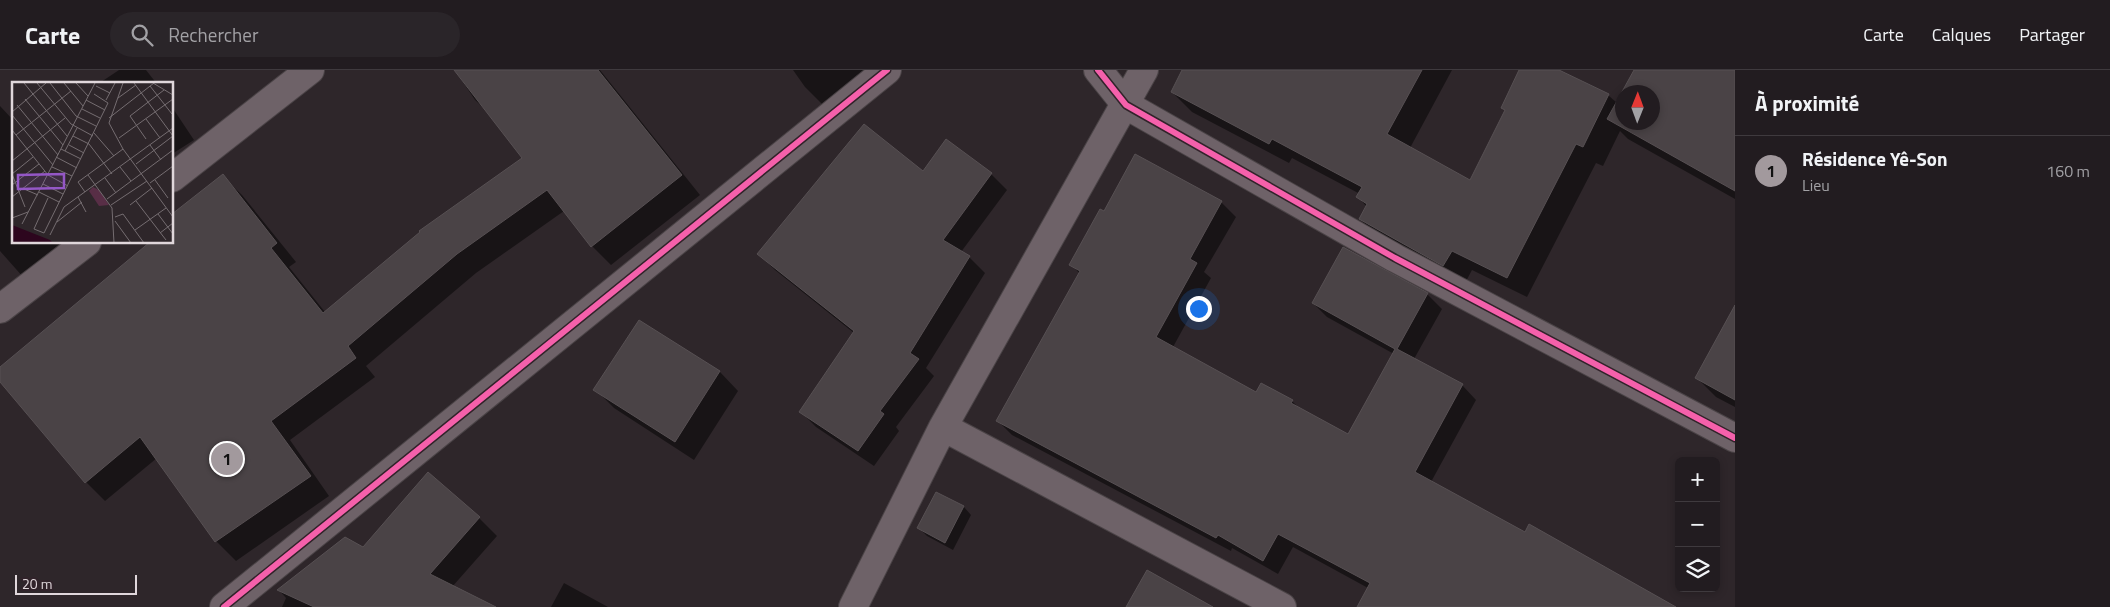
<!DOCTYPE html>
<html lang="fr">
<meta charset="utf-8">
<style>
:root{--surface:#221c20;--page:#2a2529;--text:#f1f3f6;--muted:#a2a1a5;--line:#3f3a3e;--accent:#a2999d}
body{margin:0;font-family:"Titillium Web",sans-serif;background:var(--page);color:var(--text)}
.controls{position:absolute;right:15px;bottom:15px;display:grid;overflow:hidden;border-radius:8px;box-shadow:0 2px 8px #0003}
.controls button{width:45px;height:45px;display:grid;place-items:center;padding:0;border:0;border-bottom:1px solid var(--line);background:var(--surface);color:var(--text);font:25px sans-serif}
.compass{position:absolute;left:1615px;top:15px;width:45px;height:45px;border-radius:50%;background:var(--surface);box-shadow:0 2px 8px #0003;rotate:1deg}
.scale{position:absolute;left:15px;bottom:12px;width:122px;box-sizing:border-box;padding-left:5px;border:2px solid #e0d7db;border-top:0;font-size:14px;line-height:18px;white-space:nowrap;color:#e0d7db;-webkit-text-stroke:4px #31232a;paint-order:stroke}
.you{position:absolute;left:1198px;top:238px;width:18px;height:18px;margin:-12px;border:4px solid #fff;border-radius:50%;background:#1a73e8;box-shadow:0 0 0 8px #1a73e833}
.badge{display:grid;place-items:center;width:32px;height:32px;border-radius:50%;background:var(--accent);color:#111;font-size:16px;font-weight:700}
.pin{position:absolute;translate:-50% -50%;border:2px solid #fff;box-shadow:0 1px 5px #0006}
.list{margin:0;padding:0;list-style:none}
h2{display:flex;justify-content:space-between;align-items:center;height:65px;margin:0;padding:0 20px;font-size:21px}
h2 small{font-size:16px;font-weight:400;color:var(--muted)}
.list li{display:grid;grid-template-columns:32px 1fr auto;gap:15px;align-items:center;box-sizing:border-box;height:70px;padding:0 20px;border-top:1px solid var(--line)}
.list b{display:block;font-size:19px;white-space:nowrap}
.list p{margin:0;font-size:16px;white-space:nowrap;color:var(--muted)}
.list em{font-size:16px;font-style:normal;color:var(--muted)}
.icon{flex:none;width:28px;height:28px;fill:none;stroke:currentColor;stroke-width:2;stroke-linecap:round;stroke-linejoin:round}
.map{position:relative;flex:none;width:1735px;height:537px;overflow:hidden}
header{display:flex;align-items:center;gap:30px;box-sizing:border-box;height:70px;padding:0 25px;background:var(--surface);border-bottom:1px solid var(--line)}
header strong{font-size:24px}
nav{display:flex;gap:28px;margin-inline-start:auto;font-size:18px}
.search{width:350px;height:45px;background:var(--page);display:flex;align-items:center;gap:12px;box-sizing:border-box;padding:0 18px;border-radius:28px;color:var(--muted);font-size:19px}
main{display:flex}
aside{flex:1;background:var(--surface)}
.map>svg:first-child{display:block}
</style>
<header>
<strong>Carte</strong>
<div class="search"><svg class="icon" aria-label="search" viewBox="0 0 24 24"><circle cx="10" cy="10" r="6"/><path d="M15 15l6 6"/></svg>Rechercher</div>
<nav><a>Carte</a><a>Calques</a><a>Partager</a></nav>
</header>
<main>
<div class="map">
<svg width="1735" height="537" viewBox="0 0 1735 537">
<rect width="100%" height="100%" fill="#2e262a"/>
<path fill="#0007" d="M 119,0 L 146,0 L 157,14 L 98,14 Z
M 455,0 L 600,0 L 700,125 L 611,195 L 592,176 L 564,141 L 476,203 L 366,296 L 375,307 L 290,370 L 329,426 L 236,491 L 216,471 L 157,388 L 105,431 L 86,412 L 0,310 L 0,299 L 172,172 L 222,106 L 242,125 L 296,192 L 289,197 L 325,242 L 523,88 L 490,44 L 475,30 Z
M 793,0 L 876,0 L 824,36 L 805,17 Z
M 1184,0 L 1452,0 L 1410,78 L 1470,111 L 1506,41 L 1503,38 L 1521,0 L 1556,0 L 1608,25 L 1617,33 L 1622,23 L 1622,52 L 1652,52 L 1652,22 L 1623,22 L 1636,0 L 1735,0 L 1735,129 L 1628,69 L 1620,61 L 1603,96 L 1596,93 L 1527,227 L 1472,200 L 1464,215 L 1380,169 L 1360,149 L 1367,137 L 1358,127 L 1360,124 L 1292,88 L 1289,93 L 1192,42 L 1172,22 Z
M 0,36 L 14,51 L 14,172 L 86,172 L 31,216 L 0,181 Z
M 172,37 L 194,70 L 172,84 Z
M 923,103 L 991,104 L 1007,120 L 961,182 L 969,187 L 985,203 L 926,298 L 934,306 L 896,357 L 899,361 L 874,396 L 816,357 L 800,341 L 854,263 L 775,200 L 759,184 Z
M 1221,132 L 1236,147 L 1204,202 L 1211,208 L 1173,277 L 1257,323 L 1292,331 L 1301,340 L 1348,366 L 1394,284 L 1327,247 L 1313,233 L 1344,178 L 1427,224 L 1442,239 L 1414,289 L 1462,315 L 1476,330 L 1431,412 L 1526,464 L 1673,537 L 1365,537 L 1368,518 L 1293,477 L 1278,504 L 1232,478 L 1231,481 L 1012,365 L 998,351 L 1080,204 L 1071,194 L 1105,143 Z
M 1735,237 L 1735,337 L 1716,327 L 1696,307 Z
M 639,251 L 720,302 L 738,321 L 694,390 L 614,338 L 595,319 Z
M 936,423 L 964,437 L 971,445 L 953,480 L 927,466 L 919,458 Z
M 479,448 L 497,466 L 452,517 L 493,537 L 282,537 L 286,528 L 279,520 L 364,479 Z
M 564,513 L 608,537 L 551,537 Z"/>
<path fill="#4a4346" stroke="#575053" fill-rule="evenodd" d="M 454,0 L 598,0 L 682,105 L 591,177 L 547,120 L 457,184 L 348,276 L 356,288 L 271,351 L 311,406 L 215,472 L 140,367 L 85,413 L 0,312 L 0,297 L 150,172 L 172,172 L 172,144 L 223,104 L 277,173 L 271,178 L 323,243 L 420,162 L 419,161 L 522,88 Z
M 1182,0 L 1422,0 L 1387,64 L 1470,110 L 1505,40 L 1501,38 L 1519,0 L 1559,0 L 1609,24 L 1583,77 L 1576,74 L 1507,208 L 1452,181 L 1443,196 L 1359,149 L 1367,134 L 1356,127 L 1362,117 L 1272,69 L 1269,74 L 1171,22 Z
M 1634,0 L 1735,0 L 1735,121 L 1607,49 ZM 1622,22 L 1652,22 L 1652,52 L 1622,52 Z
M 864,54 L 923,101 L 946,69 L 992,103 L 943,170 L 970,186 L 910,283 L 919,289 L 880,341 L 884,344 L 858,381 L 799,342 L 854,261 L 757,184 Z
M 1135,84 L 1222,131 L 1190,189 L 1197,193 L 1156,267 L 1256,322 L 1261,313 L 1293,330 L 1291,333 L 1348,364 L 1395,279 L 1312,233 L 1343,177 L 1428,223 L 1397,279 L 1463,314 L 1415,402 L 1525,462 L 1529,454 L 1676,537 L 1357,537 L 1370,513 L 1278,464 L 1263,491 L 1218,465 L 1216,468 L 996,351 L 1080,201 L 1069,195 L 1100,139 L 1104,141 Z
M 1735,235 L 1735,330 L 1695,308 Z
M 639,250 L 720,301 L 675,372 L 593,320 Z
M 428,402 L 480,447 L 430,504 L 496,537 L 314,537 L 277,520 L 345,467 L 363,477 Z
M 936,422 L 964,436 L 945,473 L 917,458 Z
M 1147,500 L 1213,537 L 1126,537 Z"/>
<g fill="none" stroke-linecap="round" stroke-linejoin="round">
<defs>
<path id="street" d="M 1098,0 L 1126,35 L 1395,188 L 1735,368
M 172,108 L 310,0
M 0,239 L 87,172
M 943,357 L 1282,537
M 224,537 L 887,0
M 853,537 L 943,357 L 1144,0"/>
</defs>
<use href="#street" stroke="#4a4346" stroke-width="30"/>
<use href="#street" stroke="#6e6268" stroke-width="28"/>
<defs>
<path id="cycleway" d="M 1098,0 L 1126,35 L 1395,188 L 1735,368
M 224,537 L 887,0"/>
</defs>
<use href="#cycleway" stroke="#31232a" stroke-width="9"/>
<use href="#cycleway" stroke="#f560ab" stroke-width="6"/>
</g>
<g transform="translate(12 12)">
<rect width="161" height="161" fill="#2e262a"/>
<path d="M 81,105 L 87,108 L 97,123 L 87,124 L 77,109 Z" fill="#582e46"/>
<path d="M 0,143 L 38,158 L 41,161 L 0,161 Z" fill="#2d061e"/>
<path fill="none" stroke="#756d71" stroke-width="1" d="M 12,1 L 55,54M 25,1 L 59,42 L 81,54M 38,1 L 64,34 L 84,44M 52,1 L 71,24M 64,1 L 76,14M 111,1 L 97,41 L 111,67 L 161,135M 122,1 L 161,54M 141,1 L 161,13M 84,4 L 98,11M 138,4 L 160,32M 106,16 L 124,3M 13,17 L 51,63M 74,18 L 93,28M 94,18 L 103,1M 5,23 L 46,73M 70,27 L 88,36M 0,30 L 34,1M 0,33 L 41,83M 97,36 L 142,1M 134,37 L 148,56M 0,48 L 36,93 L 56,104M 82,51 L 102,74M 4,53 L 59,9M 61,54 L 77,62 L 100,92M 107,56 L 161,17M 134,57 L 118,34 L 152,8M 57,63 L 72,71M 138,63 L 149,78M 49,67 L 69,77M 53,69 L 65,46M 44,75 L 65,86M 0,79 L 53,36M 124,82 L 161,54M 40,85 L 60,94M 108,85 L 119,99M 0,92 L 13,125M 0,92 L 21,75M 76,93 L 100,126 L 102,161M 93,96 L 104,111M 143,98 L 156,116M 138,101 L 161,84M 31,102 L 51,112M 0,103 L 27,82M 12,107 L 26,113M 27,110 L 47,120M 73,110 L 66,100 L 111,67M 0,115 L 33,89M 66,115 L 74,130M 36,116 L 22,147 L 32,151 L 96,21 L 82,12M 95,117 L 161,68M 124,119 L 154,158M 99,123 L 135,99M 118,123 L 140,106M 146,132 L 161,152M 103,135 L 111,132 L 132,161M 0,136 L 16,130M 103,139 L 119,161M 45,140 L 70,120M 10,142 L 83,1M 123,148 L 154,126M 148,151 L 161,141M 38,153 L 52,125 L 161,46"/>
<path fill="#9457c6" fill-opacity="0.15" stroke="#9457c6" stroke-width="2.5" d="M 52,92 L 52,106 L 6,107 L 6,93 Z"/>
<rect width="161" height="161" fill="none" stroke="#e0d7db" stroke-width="2.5"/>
</g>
</svg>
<div class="controls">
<button>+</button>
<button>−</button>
<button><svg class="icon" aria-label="layers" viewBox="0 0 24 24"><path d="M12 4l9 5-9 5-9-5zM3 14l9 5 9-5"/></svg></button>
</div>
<svg class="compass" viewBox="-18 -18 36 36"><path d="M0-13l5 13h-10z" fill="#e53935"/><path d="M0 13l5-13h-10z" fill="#a2a1a5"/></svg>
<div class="scale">20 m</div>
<div class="you"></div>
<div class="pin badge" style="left:227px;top:389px">1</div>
</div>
<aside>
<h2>À proximité<small></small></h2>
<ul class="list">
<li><span class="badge">1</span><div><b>Résidence Yê-Son</b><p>Lieu</p></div><em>160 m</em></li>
</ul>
</aside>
</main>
